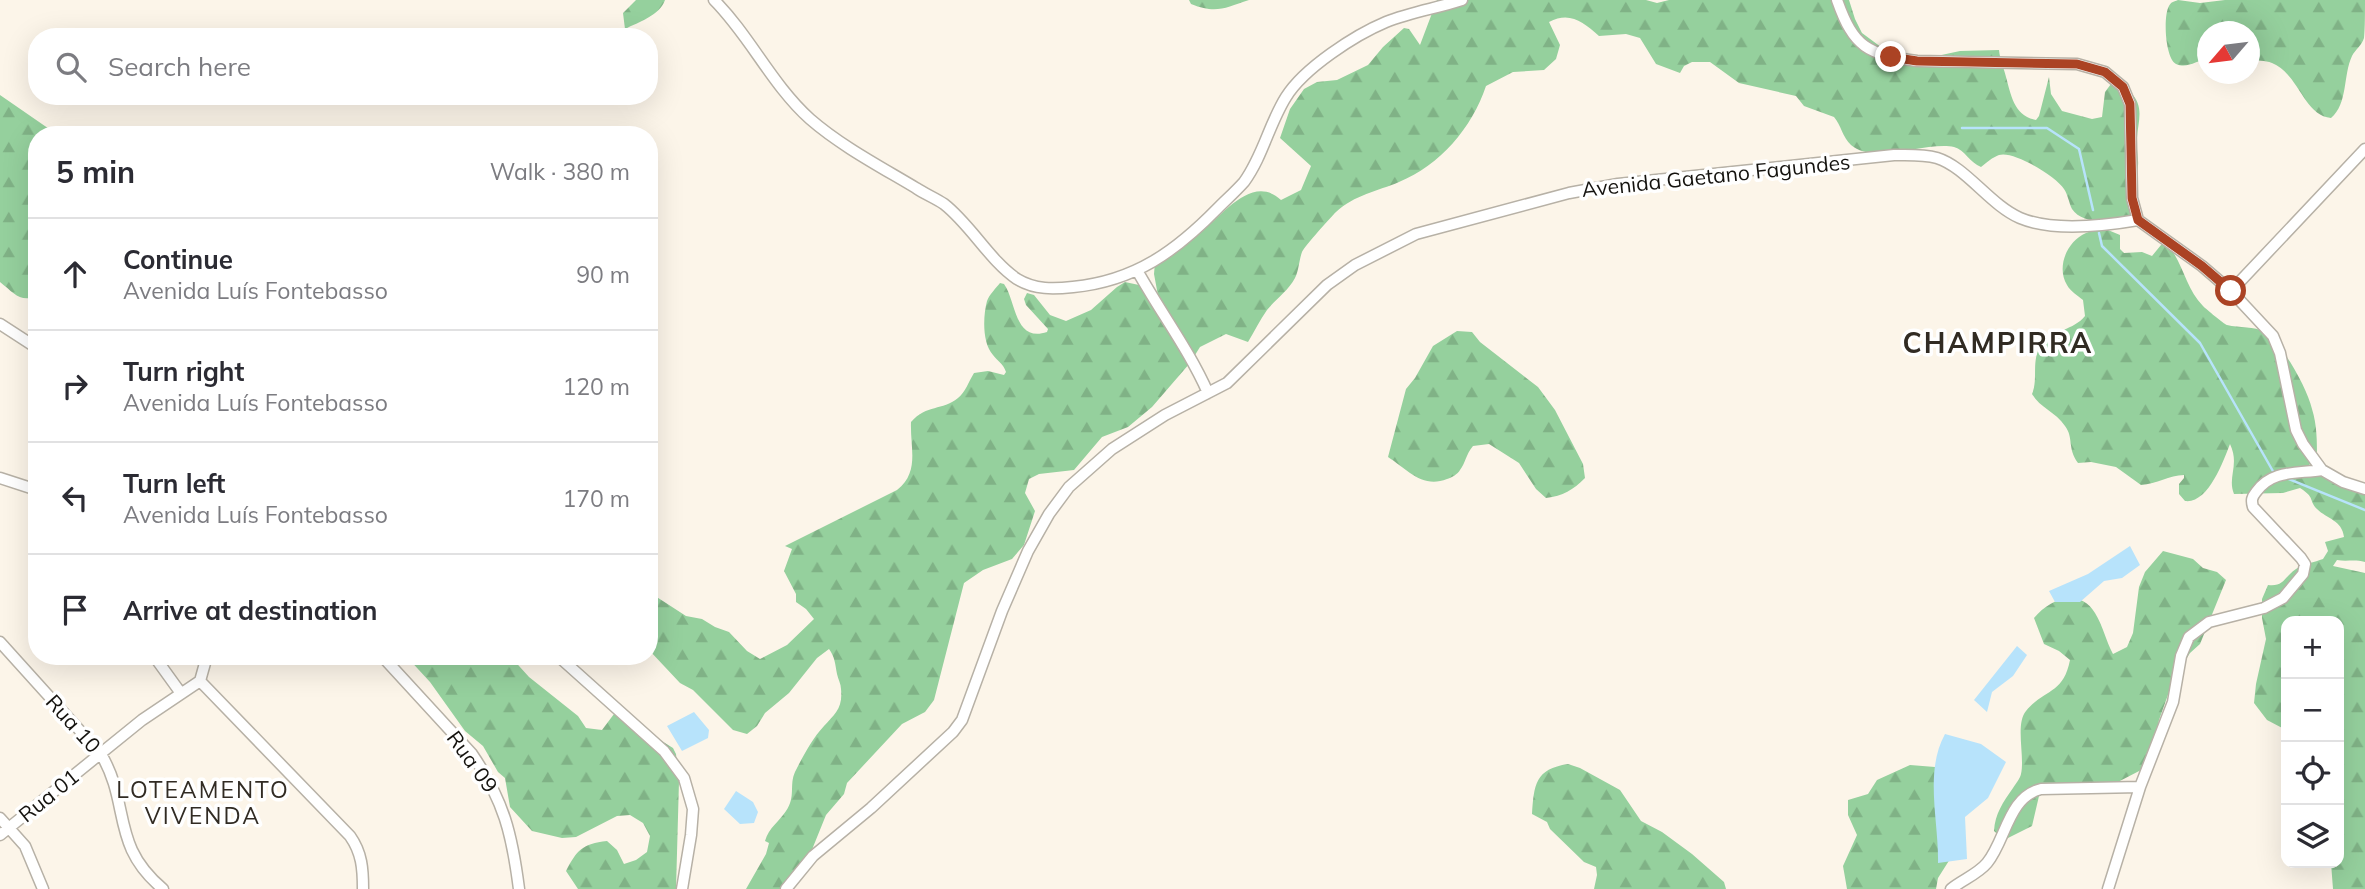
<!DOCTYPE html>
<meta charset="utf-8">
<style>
:root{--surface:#fff;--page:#f7f7f7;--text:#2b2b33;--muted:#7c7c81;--line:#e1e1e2}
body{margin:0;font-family:Mulish,sans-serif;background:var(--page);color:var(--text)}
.controls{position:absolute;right:21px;bottom:21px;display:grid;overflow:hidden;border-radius:14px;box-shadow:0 7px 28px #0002}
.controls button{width:63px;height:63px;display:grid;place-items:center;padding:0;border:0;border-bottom:2px solid var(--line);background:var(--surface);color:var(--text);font:35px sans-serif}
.compass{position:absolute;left:2197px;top:21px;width:63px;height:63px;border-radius:50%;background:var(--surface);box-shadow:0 7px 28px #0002;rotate:242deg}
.stop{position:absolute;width:21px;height:21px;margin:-16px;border:5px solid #ab4324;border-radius:50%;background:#fff}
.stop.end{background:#ab4324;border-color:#fff;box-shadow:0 2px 7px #0008}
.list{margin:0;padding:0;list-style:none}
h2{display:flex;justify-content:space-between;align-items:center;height:91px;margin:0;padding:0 28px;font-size:30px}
h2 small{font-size:23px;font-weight:400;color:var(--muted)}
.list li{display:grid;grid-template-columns:46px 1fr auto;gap:21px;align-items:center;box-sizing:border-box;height:112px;padding:0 28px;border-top:2px solid var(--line)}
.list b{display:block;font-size:26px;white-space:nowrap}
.list p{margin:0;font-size:23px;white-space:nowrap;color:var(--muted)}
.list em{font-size:23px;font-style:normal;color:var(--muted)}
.icon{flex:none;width:38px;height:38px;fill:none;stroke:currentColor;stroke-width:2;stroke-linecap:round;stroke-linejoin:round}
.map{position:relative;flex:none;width:2365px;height:889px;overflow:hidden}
.search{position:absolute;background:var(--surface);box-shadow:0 7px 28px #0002;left:28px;top:28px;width:630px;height:77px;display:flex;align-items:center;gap:18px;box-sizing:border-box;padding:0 24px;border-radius:28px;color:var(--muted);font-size:26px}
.panel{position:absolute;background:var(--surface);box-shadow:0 7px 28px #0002;left:28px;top:126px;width:630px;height:539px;border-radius:28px}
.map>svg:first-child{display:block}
</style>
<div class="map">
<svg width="2365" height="889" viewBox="0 0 2365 889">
<defs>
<pattern id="forest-firs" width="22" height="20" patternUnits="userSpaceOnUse" patternTransform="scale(1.75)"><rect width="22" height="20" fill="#95d09d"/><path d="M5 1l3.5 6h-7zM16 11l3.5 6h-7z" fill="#80b286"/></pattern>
</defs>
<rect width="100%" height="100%" fill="#fcf5e9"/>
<path fill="url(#forest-firs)" d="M 636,0 L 665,0 C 660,15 639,22 625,29 L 623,13 Z
M 1189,0 L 1249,0 C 1225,8 1216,14 1191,4 Z
M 1437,0 L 1646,0 L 1657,3 L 1669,0 L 1849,0 L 1855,19 L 1862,33 L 1885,50 L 1899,54 L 1932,57 L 1960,51 L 1999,50 C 2000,60 2004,68 2006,77 C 2011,95 2014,116 2036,120 L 2039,116 L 2049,77 L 2051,94 L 2062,111 L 2092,119 L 2102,117 L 2105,92 L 2111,84 C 2120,84 2124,86 2130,92 C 2145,106 2138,121 2137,138 C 2136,163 2143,161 2131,186 L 2136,210 C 2124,224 2084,227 2072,209 C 2069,203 2068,195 2064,189 C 2057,177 2013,150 1999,155 C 1993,157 1986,163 1981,167 C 1970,163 1965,150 1954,147 C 1928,141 1873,165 1851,145 C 1843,138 1841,125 1834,117 L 1804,106 L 1796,96 L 1739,83 L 1710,62 L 1692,62 L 1684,66 L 1680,73 L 1656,64 L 1640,38 L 1626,34 L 1599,36 C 1583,22 1570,11 1549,22 L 1560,45 L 1556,59 L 1544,70 L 1513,72 L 1486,86 C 1472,128 1440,165 1399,182 C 1378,191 1354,195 1336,212 C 1330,218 1305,246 1302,252 C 1299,260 1299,270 1295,278 C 1288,291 1276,299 1267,310 C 1260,320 1254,332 1248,342 L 1226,334 L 1200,347 L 1190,363 L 1152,407 L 1128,427 L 1102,437 L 1074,470 L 1039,474 L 1029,479 L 1025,493 L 1035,511 L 1024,545 L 1012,559 L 983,570 L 964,583 L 934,700 L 925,712 L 902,724 L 847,783 L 844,794 L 826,815 L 807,862 L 789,889 L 746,889 L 766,854 L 769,843 L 765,841 C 769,827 779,822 786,811 C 796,797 789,785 795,772 C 803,756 812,739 824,726 C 835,714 843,708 841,689 C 841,684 838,679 837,674 C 835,664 835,657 829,649 L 817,658 L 789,693 L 765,713 L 757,726 L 747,734 L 733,730 L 693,690 L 680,683 L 649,650 L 649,592 L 686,616 L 702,619 L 715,627 L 729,632 L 747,651 L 760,659 L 787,645 L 814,619 L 806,609 L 796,602 L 796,594 L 784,571 L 792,549 L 785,546 L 897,490 C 920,472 910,448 911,422 C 927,404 942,411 958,398 C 965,393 969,381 974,373 L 988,371 L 1004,375 L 1006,372 C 1003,363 998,362 993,355 C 982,343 983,316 987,301 C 989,295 996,288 1000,283 L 1004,284 C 1016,300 1014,343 1047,332 L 1048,329 L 1026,305 L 1024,299 L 1027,293 L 1034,295 L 1050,315 L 1066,321 L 1091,310 L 1117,287 L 1125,282 L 1139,285 L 1159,301 L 1154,274 L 1155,262 C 1171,253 1186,244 1201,232 C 1222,216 1252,173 1281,200 L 1301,190 L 1311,166 L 1280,138 L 1290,109 L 1304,89 L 1317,82 L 1337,80 L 1368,65 L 1383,47 L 1404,28 L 1409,29 L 1420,45 Z
M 2178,0 L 2200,3 L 2225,0 L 2365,0 C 2365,11 2365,29 2364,38 C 2362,45 2355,50 2352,56 C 2343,75 2348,104 2331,118 C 2304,116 2299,74 2272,63 C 2265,60 2257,61 2250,60 L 2250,32 L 2208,32 L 2207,59 C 2197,60 2188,69 2176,64 C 2165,58 2163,16 2169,6 C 2171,2 2173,2 2178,0 Z
M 0,95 L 55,133 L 61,135 L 37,135 L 37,296 C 20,303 14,293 0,282 Z
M 2108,230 L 2120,235 L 2120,249 L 2124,253 L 2142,252 L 2152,256 L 2161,245 L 2168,245 C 2183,263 2186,289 2203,306 C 2206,309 2224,324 2227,325 C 2239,328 2255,326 2264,332 C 2283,344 2307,388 2312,409 C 2317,425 2317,441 2317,458 L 2301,472 L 2327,477 L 2365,491 L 2365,562 C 2354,559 2347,562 2337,560 L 2333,566 L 2365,573 L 2365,889 L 2333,889 L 2331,863 L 2339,863 L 2339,621 L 2286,621 L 2286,730 L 2267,720 L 2254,703 L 2256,684 L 2266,639 L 2262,618 L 2262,599 L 2268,585 C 2284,587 2284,577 2296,569 C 2303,564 2315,562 2323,559 L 2328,551 L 2325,542 L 2344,537 C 2342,520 2327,519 2317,509 C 2308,500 2316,498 2300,488 L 2283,493 L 2234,494 C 2227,477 2240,465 2230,444 C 2223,462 2208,504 2185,501 L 2179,494 L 2179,484 L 2184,478 L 2184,475 C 2169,475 2157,484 2141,485 L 2116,467 L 2091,462 L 2078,463 C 2067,448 2074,438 2065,426 C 2056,412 2040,408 2032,394 C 2039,378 2030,360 2042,344 C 2053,330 2074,330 2085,316 L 2083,300 C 2078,296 2070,291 2067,285 C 2056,267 2067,241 2086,233 C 2093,230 2101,231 2108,230 Z
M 1457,331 L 1472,332 L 1480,342 L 1538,387 L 1555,410 L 1583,464 L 1585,478 C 1573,490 1563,496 1546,498 L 1536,489 L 1519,463 L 1489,444 L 1473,446 C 1465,456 1466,462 1460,470 C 1458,474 1451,478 1447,479 C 1422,489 1407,469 1388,457 L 1406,389 L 1415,378 L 1433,346 Z
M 2163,551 L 2193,559 L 2203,568 L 2217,572 L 2226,580 L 2200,644 L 2190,653 L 2174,678 L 2159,720 L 2151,756 L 2143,769 L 2114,784 L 2053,789 L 2039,796 L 2032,826 L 2004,840 L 1994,831 C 1995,814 2003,802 2013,788 C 2016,783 2020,779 2021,774 C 2025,756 2015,724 2026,711 C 2045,688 2063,695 2070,660 L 2059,651 L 2044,644 L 2034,618 C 2050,599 2079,587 2095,613 C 2103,626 2106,641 2113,654 L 2127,647 L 2133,633 L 2139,587 L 2145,572 Z
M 406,656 L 510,656 L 529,677 L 578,716 L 586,728 L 602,730 L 614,714 L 618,714 L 673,748 L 676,754 L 679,781 L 676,889 L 578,889 L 566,871 C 577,850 582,844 607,841 L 617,850 L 624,864 L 636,860 L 647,852 L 650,836 L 643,823 L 630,815 L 617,816 L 576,837 L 562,838 L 532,831 L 510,807 L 505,778 L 498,772 L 483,746 L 465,731 L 430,682 Z
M 1568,764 L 1580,768 L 1620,790 L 1641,821 L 1662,832 L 1692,854 L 1724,882 L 1726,889 L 1594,889 L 1597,875 L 1596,867 L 1584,862 L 1550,829 L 1547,822 L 1532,814 C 1534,785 1535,769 1568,764 Z
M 1910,765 L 1935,767 L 1946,772 L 1957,848 L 1938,878 L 1936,889 L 1847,889 L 1843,866 L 1857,835 L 1848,815 L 1848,800 L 1868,794 L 1877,780 Z"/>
<path fill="#b7e3fb" d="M 2130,546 L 2140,565 L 2122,578 L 2104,581 L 2080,602 L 2055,602 L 2049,591 L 2088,574 Z
M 2017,646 L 2027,655 L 2013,676 L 1992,692 L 1987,712 L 1974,700 Z
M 694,712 L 709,730 L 708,738 L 682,751 L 667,726 Z
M 1945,734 L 1981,744 L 2006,762 L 1988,798 L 1965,817 L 1967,859 L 1938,863 C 1939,822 1924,772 1945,734 Z
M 736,791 L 753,802 L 758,812 L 754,823 L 740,824 L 724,809 Z"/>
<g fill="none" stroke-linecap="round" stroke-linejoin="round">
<path stroke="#b7e3fb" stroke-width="2.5" d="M 1962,128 L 2047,128 L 2079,149 L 2093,210
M 2099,233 L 2102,246 L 2200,343 L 2274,473
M 2286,478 L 2365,510"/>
<defs>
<path id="minor" d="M 714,0 C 750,36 772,85 810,119 C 841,146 881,167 916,188 C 925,194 935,198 944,204 C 971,225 990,261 1017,279 C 1035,290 1054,289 1073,287 C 1135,281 1176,251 1218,208 C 1226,200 1236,191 1244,182 C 1263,156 1269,124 1286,97 C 1304,68 1355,35 1386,22 C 1411,12 1438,8 1462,0
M 1837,0 C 1854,48 1867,54 1917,61 L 2077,64 L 2105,72 L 2123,87 L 2130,104 L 2132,198 L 2138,220 L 2202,266 L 2231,291 L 2273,336 L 2280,353 L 2296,430 L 2303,444 L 2322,470 L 2343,482 L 2365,489
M 1138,272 C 1161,313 1189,350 1208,393
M 2231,291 L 2365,149
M 0,324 L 37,348
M 0,478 L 37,490
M 0,642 L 101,754 C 131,805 110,845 163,889
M 154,656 L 180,692
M 207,656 L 200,681 L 350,836 C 362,853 363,869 363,889
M 382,656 L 472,754 C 504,801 512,834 519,889
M 558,656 L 664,751 L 684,778 L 693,809 L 691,835 L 682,889
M 0,818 L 25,846 L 43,889
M 0,835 L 142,720 L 200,681
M 786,889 L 813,856 L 871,808 L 953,732 L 962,720 L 1002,611 L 1028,551 L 1049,514 L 1069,487 L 1112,449 L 1165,415 L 1227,383 L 1327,285 L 1355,265 L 1416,234 L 1569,193 L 1618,184 L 1894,155 C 1907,155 1923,154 1937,158 C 1966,167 1990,205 2020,218 C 2053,232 2103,226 2138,220
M 1951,889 C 1962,880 1978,874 1987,863 C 2006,840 2008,797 2041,789 L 2140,787 L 2173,702 L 2181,656 L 2189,637 L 2209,622 L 2264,608 L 2283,598 L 2303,574 L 2305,564 L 2301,558 L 2253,507 C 2251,500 2252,497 2256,492 C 2272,469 2298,474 2322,470
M 2108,889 L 2140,787"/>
</defs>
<use href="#minor" stroke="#b7b1a6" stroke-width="13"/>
<use href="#minor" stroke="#fff" stroke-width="10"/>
</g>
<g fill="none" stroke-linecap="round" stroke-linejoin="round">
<path stroke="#ab4324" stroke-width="9" d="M 1891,57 L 1917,61 L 2077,64 L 2105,72 L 2123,87 L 2130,104 L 2132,198 L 2138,220 L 2202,266 L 2231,291"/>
</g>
<g text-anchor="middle" stroke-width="7" stroke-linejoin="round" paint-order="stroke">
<g font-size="21" fill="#14120e" stroke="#fff">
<text transform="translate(1716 176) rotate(-6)" y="7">Avenida Gaetano Fagundes</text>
<text transform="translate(73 724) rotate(48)" y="7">Rua 10</text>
<text transform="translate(472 762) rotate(54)" y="7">Rua 09</text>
<text transform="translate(49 796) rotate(-39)" y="7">Rua 01</text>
</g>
<g font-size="23" letter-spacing="2" fill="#312b23" stroke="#fff">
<text x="203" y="798">LOTEAMENTO<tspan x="203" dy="26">VIVENDA</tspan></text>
</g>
<g font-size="28" font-weight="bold" letter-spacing="2" fill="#312b23" stroke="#fff">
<text x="1998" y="353">CHAMPIRRA</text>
</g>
</g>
</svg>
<div class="controls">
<button>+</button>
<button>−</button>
<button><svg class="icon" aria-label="locate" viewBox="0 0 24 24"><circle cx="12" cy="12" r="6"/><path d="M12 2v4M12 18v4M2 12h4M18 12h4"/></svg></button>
<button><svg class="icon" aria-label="layers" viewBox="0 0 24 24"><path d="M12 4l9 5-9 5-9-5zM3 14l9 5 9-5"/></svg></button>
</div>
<svg class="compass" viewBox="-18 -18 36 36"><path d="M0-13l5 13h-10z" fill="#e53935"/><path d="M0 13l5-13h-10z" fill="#7c7c81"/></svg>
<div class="stop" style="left:2231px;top:291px"></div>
<div class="stop end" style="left:1891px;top:57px"></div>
<div class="search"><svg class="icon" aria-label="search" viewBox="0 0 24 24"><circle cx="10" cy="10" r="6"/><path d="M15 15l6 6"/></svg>Search here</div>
<section class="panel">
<h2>5 min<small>Walk · 380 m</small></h2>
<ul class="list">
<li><svg class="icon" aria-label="ahead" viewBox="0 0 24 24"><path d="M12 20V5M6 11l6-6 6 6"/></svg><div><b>Continue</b><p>Avenida Luís Fontebasso</p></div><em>90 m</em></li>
<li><svg class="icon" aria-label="right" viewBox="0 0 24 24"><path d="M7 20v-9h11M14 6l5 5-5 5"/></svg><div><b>Turn right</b><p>Avenida Luís Fontebasso</p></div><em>120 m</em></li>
<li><svg class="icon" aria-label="left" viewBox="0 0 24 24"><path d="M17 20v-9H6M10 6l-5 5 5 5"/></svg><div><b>Turn left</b><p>Avenida Luís Fontebasso</p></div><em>170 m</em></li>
<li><svg class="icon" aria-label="arrive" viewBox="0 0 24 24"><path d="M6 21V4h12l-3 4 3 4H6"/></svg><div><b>Arrive at destination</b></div></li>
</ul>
</section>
</div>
